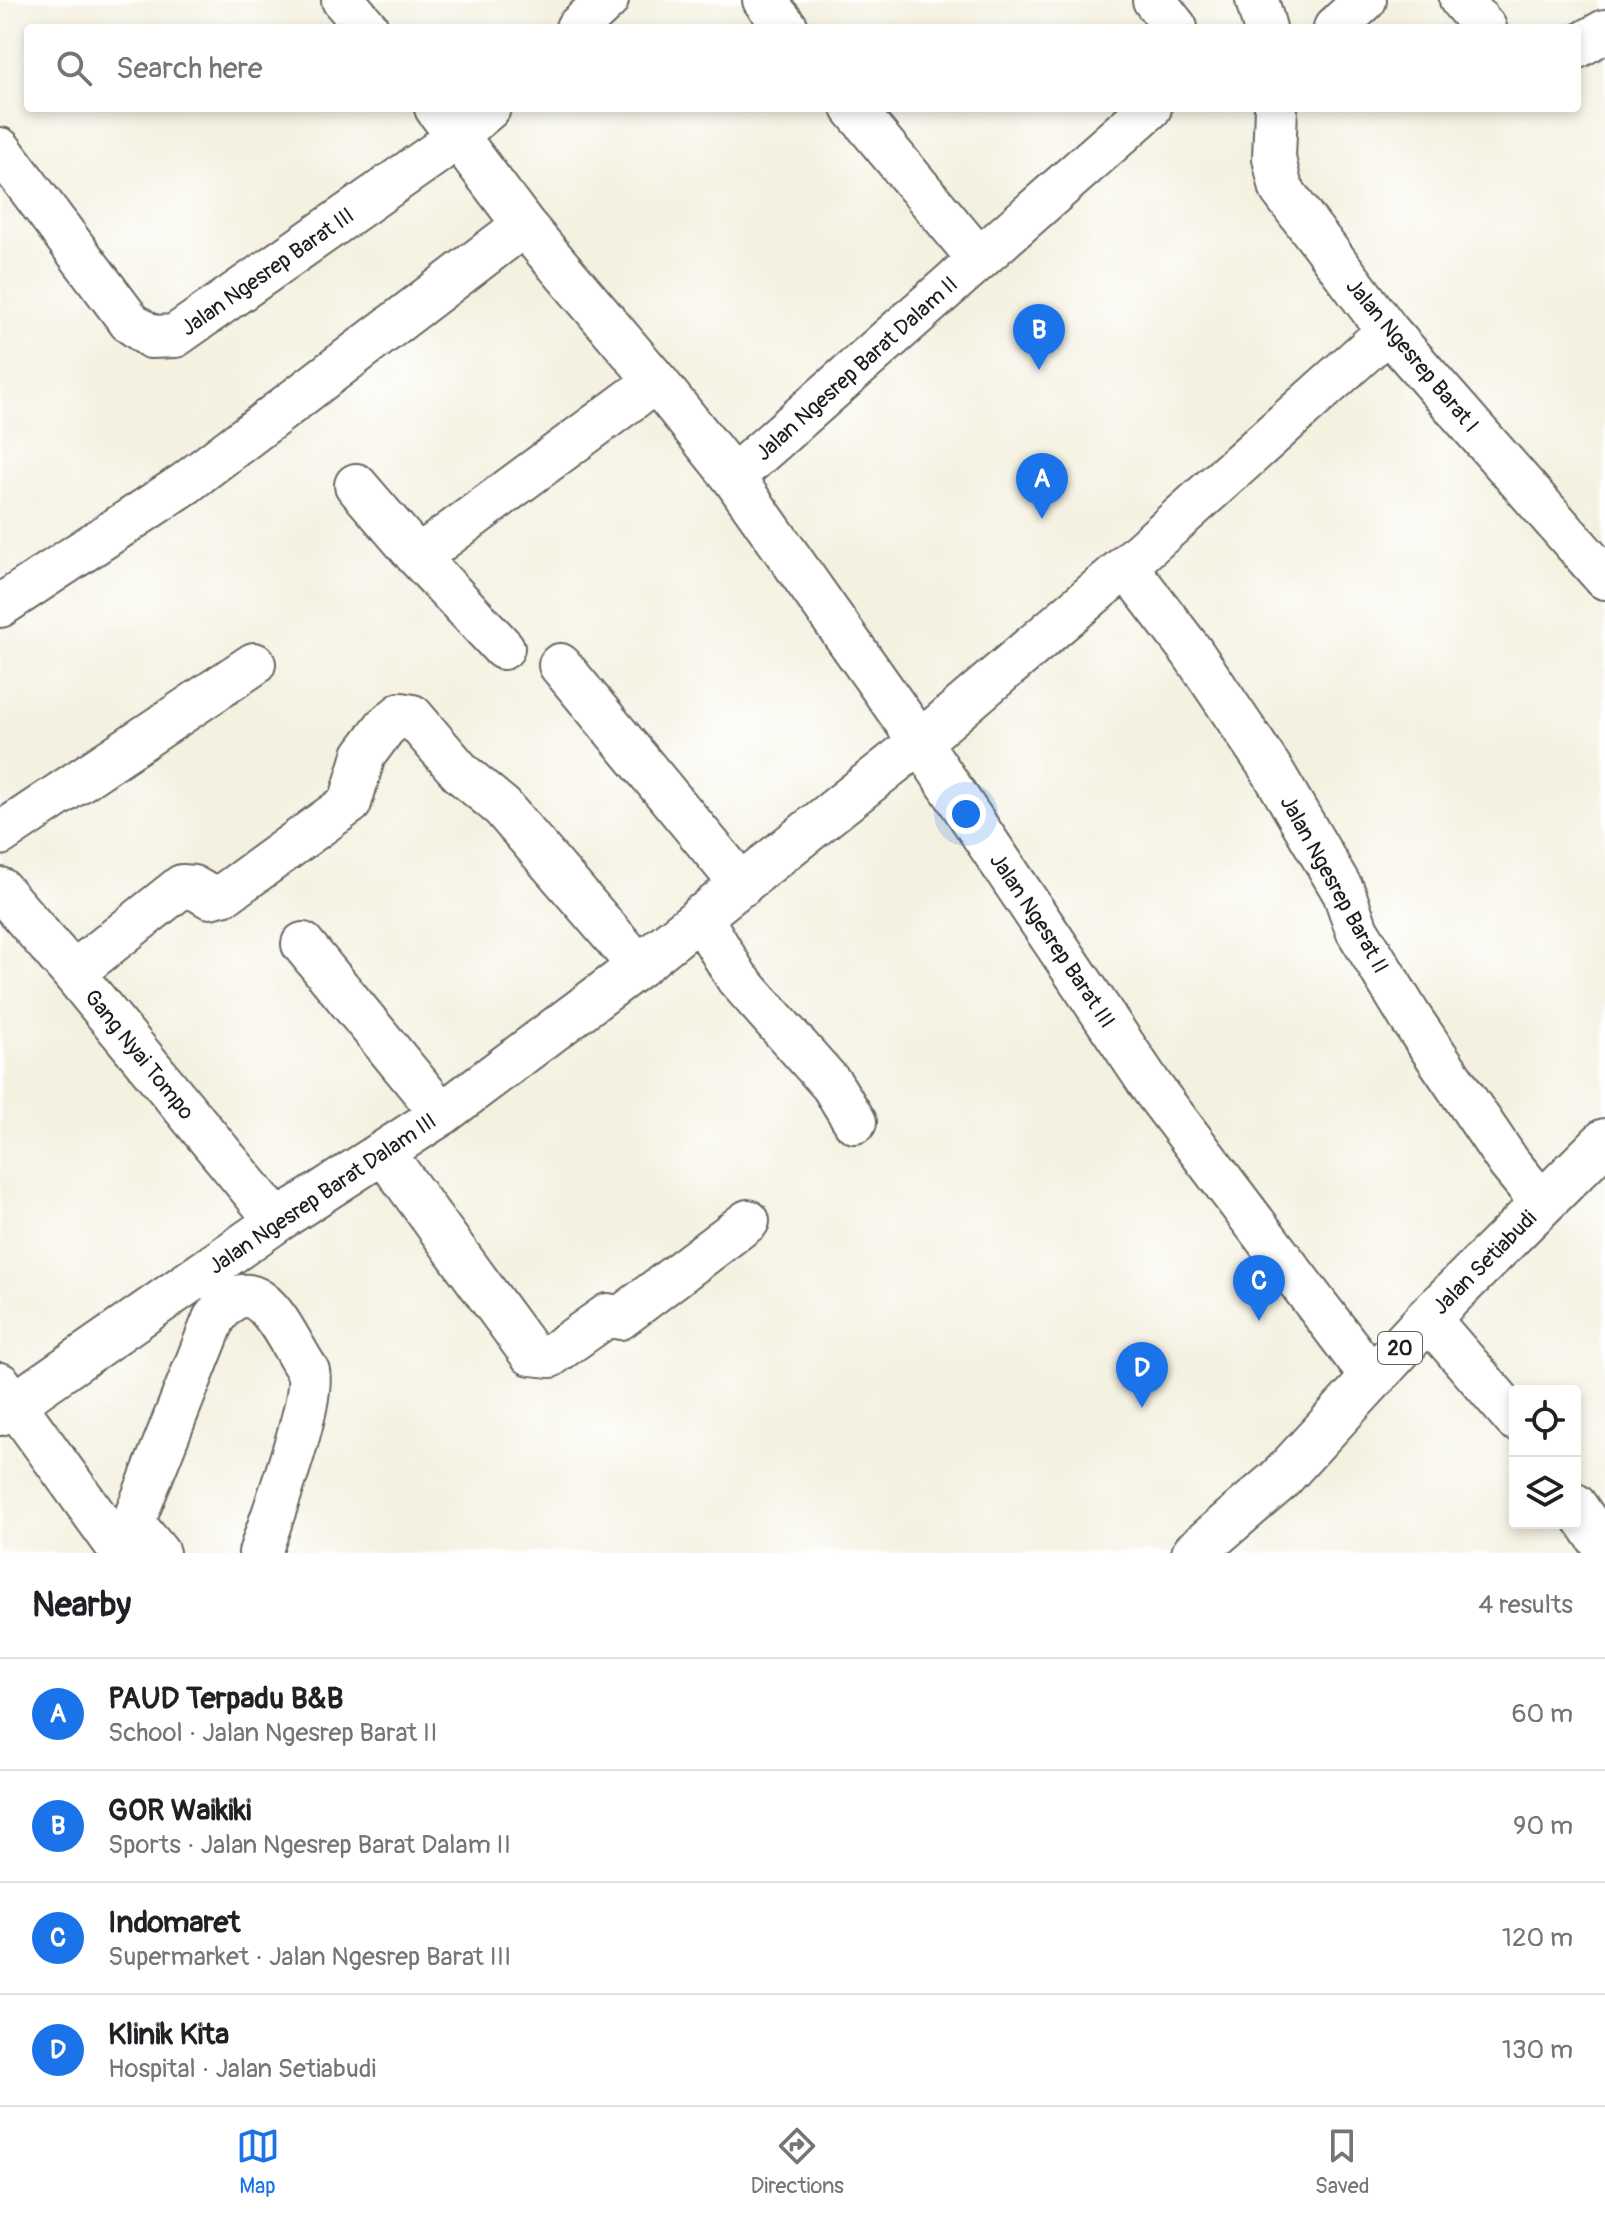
<!DOCTYPE html>
<meta charset="utf-8">
<style>
:root{--surface:#fff;--page:#f6f6f6;--text:#202124;--muted:#757577;--line:#e0e0e0;--accent:#1a73e8}
body{margin:0;font-family:Pangolin,sans-serif;background:var(--page);color:var(--text)}
.controls{position:absolute;right:24px;bottom:24px;display:grid;overflow:hidden;border-radius:8px;box-shadow:0 4px 12px #0003}
.controls button{width:72px;height:72px;display:grid;place-items:center;padding:0;border:0;border-bottom:2px solid var(--line);background:var(--surface);color:var(--text);font:40px sans-serif}
.you{position:absolute;left:966px;top:814px;width:28px;height:28px;margin:-20px;border:6px solid #fff;border-radius:50%;background:#1a73e8;box-shadow:0 0 0 12px #1a73e833}
.badge{display:grid;place-items:center;width:52px;height:52px;border-radius:50%;background:var(--accent);color:#fff;font-size:26px;font-weight:700}
.pin{position:absolute;translate:-50% -66px;filter:drop-shadow(0 2px 4px #0008)}
.pin::after{content:'';position:absolute;top:42px;width:28px;height:24px;background:inherit;clip-path:polygon(0 0,100% 0,50% 100%)}
.list{margin:0;padding:0;list-style:none}
h2{display:flex;justify-content:space-between;align-items:center;height:104px;margin:0;padding:0 32px;font-size:34px}
h2 small{font-size:26px;font-weight:400;color:var(--muted)}
.list li{display:grid;grid-template-columns:52px 1fr auto;gap:24px;align-items:center;box-sizing:border-box;height:112px;padding:0 32px;border-top:2px solid var(--line)}
.list b{display:block;font-size:30px;white-space:nowrap}
.list p{margin:0;font-size:26px;white-space:nowrap;color:var(--muted)}
.list em{font-size:26px;font-style:normal;color:var(--muted)}
.icon{flex:none;width:44px;height:44px;fill:none;stroke:currentColor;stroke-width:2;stroke-linecap:round;stroke-linejoin:round}
.map{position:relative;flex:none;width:1605px;height:1553px;overflow:hidden}
.search{position:absolute;background:var(--surface);box-shadow:0 4px 12px #0003;left:24px;right:24px;top:24px;height:88px;display:flex;align-items:center;gap:20px;box-sizing:border-box;padding:0 28px;border-radius:8px;color:var(--muted);font-size:30px}
.sheet{height:552px;background:var(--surface)}
nav{display:flex;justify-content:space-around;align-items:center;box-sizing:border-box;height:112px;border-top:2px solid var(--line);background:var(--surface);font-size:22px;color:var(--muted)}
nav a{display:grid;justify-items:center;gap:4px}
nav .on{color:var(--accent)}
.map>svg:first-child{display:block}
</style>
<div class="map">
<svg width="1605" height="1553" viewBox="0 0 1605 1553">
<rect width="100%" height="100%" fill="#fff"/>
<filter id="ink" filterUnits="userSpaceOnUse"><feTurbulence type="fractalNoise" baseFrequency=".0125" numOctaves="2"/><feDisplacementMap in="SourceGraphic" scale="16" xChannelSelector="R" yChannelSelector="G"/><feConvolveMatrix kernelMatrix="1 2 1 2 8 2 1 2 1" color-interpolation-filters="sRGB"/></filter>
<filter id="wash" filterUnits="userSpaceOnUse"><feTurbulence type="fractalNoise" baseFrequency=".006" numOctaves="4" result="noise"/><feDisplacementMap in="SourceGraphic" scale="32" xChannelSelector="R" yChannelSelector="G"/><feGaussianBlur stdDeviation="1.8" result="paint"/><feColorMatrix in="noise" values="0 0 0 0 0 0 0 0 0 0 0 0 0 0 0 0 0 1.4 0 .05"/><feComposite in="paint" operator="in"/></filter>
<g filter="url(#wash)">
<rect width="100%" height="100%" fill="#f4f1e0"/>
</g>
<g filter="url(#ink)">
<g fill="none" stroke-linecap="round" stroke-linejoin="round">
<defs>
<path id="minor" d="M 343,0 L 367,28
M 764,0 L 787,28
M 1154,0 L 1176,28
M 1257,0 L 1265,28
M 1461,0 L 1485,28
M 577,28 L 607,0
M 1335,28 L 1365,0
M 1577,47 L 1605,31
M 436,108 L 524,225 L 656,381 L 733,477 L 920,742 L 1153,1089 L 1372,1378
M 853,108 L 978,258
M 1276,108 L 1274,158 L 1281,189 L 1388,331 L 1605,578
M 0,149 L 130,322 L 151,337 L 175,336 L 436,153 L 489,108
M 733,477 L 1150,108
M 356,485 L 418,557
M 1126,566 L 1192,652 L 1273,772 L 1344,893 L 1357,930 L 1410,1017 L 1509,1163 L 1542,1203
M 0,606 L 186,483 L 524,225
M 503,648 L 418,557 L 656,381
M 560,665 L 742,885
M 0,834 L 254,664
M 0,889 L 73,973 L 277,1221
M 700,916 L 737,978 L 832,1085 L 855,1122
M 303,944 L 442,1114
M 73,973 L 182,886 L 193,887 L 210,897 L 226,893 L 350,803 L 364,755 L 385,727 L 401,714 L 412,716 L 461,773 L 502,807 L 639,966
M 384,1153 L 531,1354 L 550,1356 L 608,1315 L 620,1318 L 748,1221
M 1428,1318 L 1515,1419
M 0,1384 L 122,1553
M 0,1414 L 277,1221 L 442,1114 L 639,966 L 920,742 L 1126,566 L 1388,331
M 1575,1505 L 1605,1548
M 158,1553 L 133,1523 L 214,1319 C 257,1256 285,1338 308,1371 C 316,1400 271,1518 260,1553"/>
<path id="highway" d="M 1194,1553 L 1279,1480 L 1428,1318 L 1605,1141"/>
</defs>
<use href="#minor" stroke="#686761" stroke-width="46"/>
<use href="#highway" stroke="#686761" stroke-width="48"/>
<use href="#minor" stroke="#fff" stroke-width="42"/>
<use href="#highway" stroke="#fff" stroke-width="44"/>
</g>
</g>
<g text-anchor="middle" stroke-width="8" stroke-linejoin="round" paint-order="stroke">
<rect fill="#fff" stroke="#606060" stroke-width="2" x="1378" y="1332" width="44" height="32" rx="6"/>
<g font-size="20" font-weight="bold" fill="#1c1c1c">
<text x="1400" y="1355">20</text>
</g>
<g font-size="22" fill="#1c1c1c" stroke="#fff">
<text transform="translate(267 271) rotate(-35)" y="8">Jalan Ngesrep Barat III</text>
<text transform="translate(1413 355) rotate(50)" y="8">Jalan Ngesrep Barat I</text>
<text transform="translate(856 368) rotate(-42)" y="8">Jalan Ngesrep Barat Dalam II</text>
<text transform="translate(1335 884) rotate(61)" y="8">Jalan Ngesrep Barat II</text>
<text transform="translate(1053 940) rotate(56)" y="8">Jalan Ngesrep Barat III</text>
<text transform="translate(140 1054) rotate(51)" y="8">Gang Nyai Tompo</text>
<text transform="translate(322 1193) rotate(-34)" y="8">Jalan Ngesrep Barat Dalam III</text>
<text transform="translate(1484 1262) rotate(-45)" y="8">Jalan Setiabudi</text>
</g>
</g>
</svg>
<div class="controls">
<button><svg class="icon" aria-label="locate" viewBox="0 0 24 24"><circle cx="12" cy="12" r="6"/><path d="M12 2v4M12 18v4M2 12h4M18 12h4"/></svg></button>
<button><svg class="icon" aria-label="layers" viewBox="0 0 24 24"><path d="M12 4l9 5-9 5-9-5zM3 14l9 5 9-5"/></svg></button>
</div>
<div class="you"></div>
<div class="pin badge" style="left:1042px;top:519px">A</div>
<div class="pin badge" style="left:1039px;top:370px">B</div>
<div class="pin badge" style="left:1259px;top:1321px">C</div>
<div class="pin badge" style="left:1142px;top:1408px">D</div>
<div class="search"><svg class="icon" aria-label="search" viewBox="0 0 24 24"><circle cx="10" cy="10" r="6"/><path d="M15 15l6 6"/></svg>Search here</div>
</div>
<section class="sheet">
<h2>Nearby<small>4 results</small></h2>
<ul class="list">
<li><span class="badge">A</span><div><b>PAUD Terpadu B&amp;B</b><p>School · Jalan Ngesrep Barat II</p></div><em>60 m</em></li>
<li><span class="badge">B</span><div><b>GOR Waikiki</b><p>Sports · Jalan Ngesrep Barat Dalam II</p></div><em>90 m</em></li>
<li><span class="badge">C</span><div><b>Indomaret</b><p>Supermarket · Jalan Ngesrep Barat III</p></div><em>120 m</em></li>
<li><span class="badge">D</span><div><b>Klinik Kita</b><p>Hospital · Jalan Setiabudi</p></div><em>130 m</em></li>
</ul>
</section>
<nav>
<a class="on"><svg class="icon" aria-label="map" viewBox="0 0 24 24"><path d="M3 6l6-2 6 2 6-2v14l-6 2-6-2-6 2zM9 4v14M15 6v14"/></svg>Map</a>
<a><svg class="icon" aria-label="directions" viewBox="0 0 24 24"><path d="M12 3l9 9-9 9-9-9zM9 14v-3h6M13 9l2 2-2 2"/></svg>Directions</a>
<a><svg class="icon" aria-label="saved" viewBox="0 0 24 24"><path d="M7 4h10v16l-5-4-5 4z"/></svg>Saved</a>
</nav>
